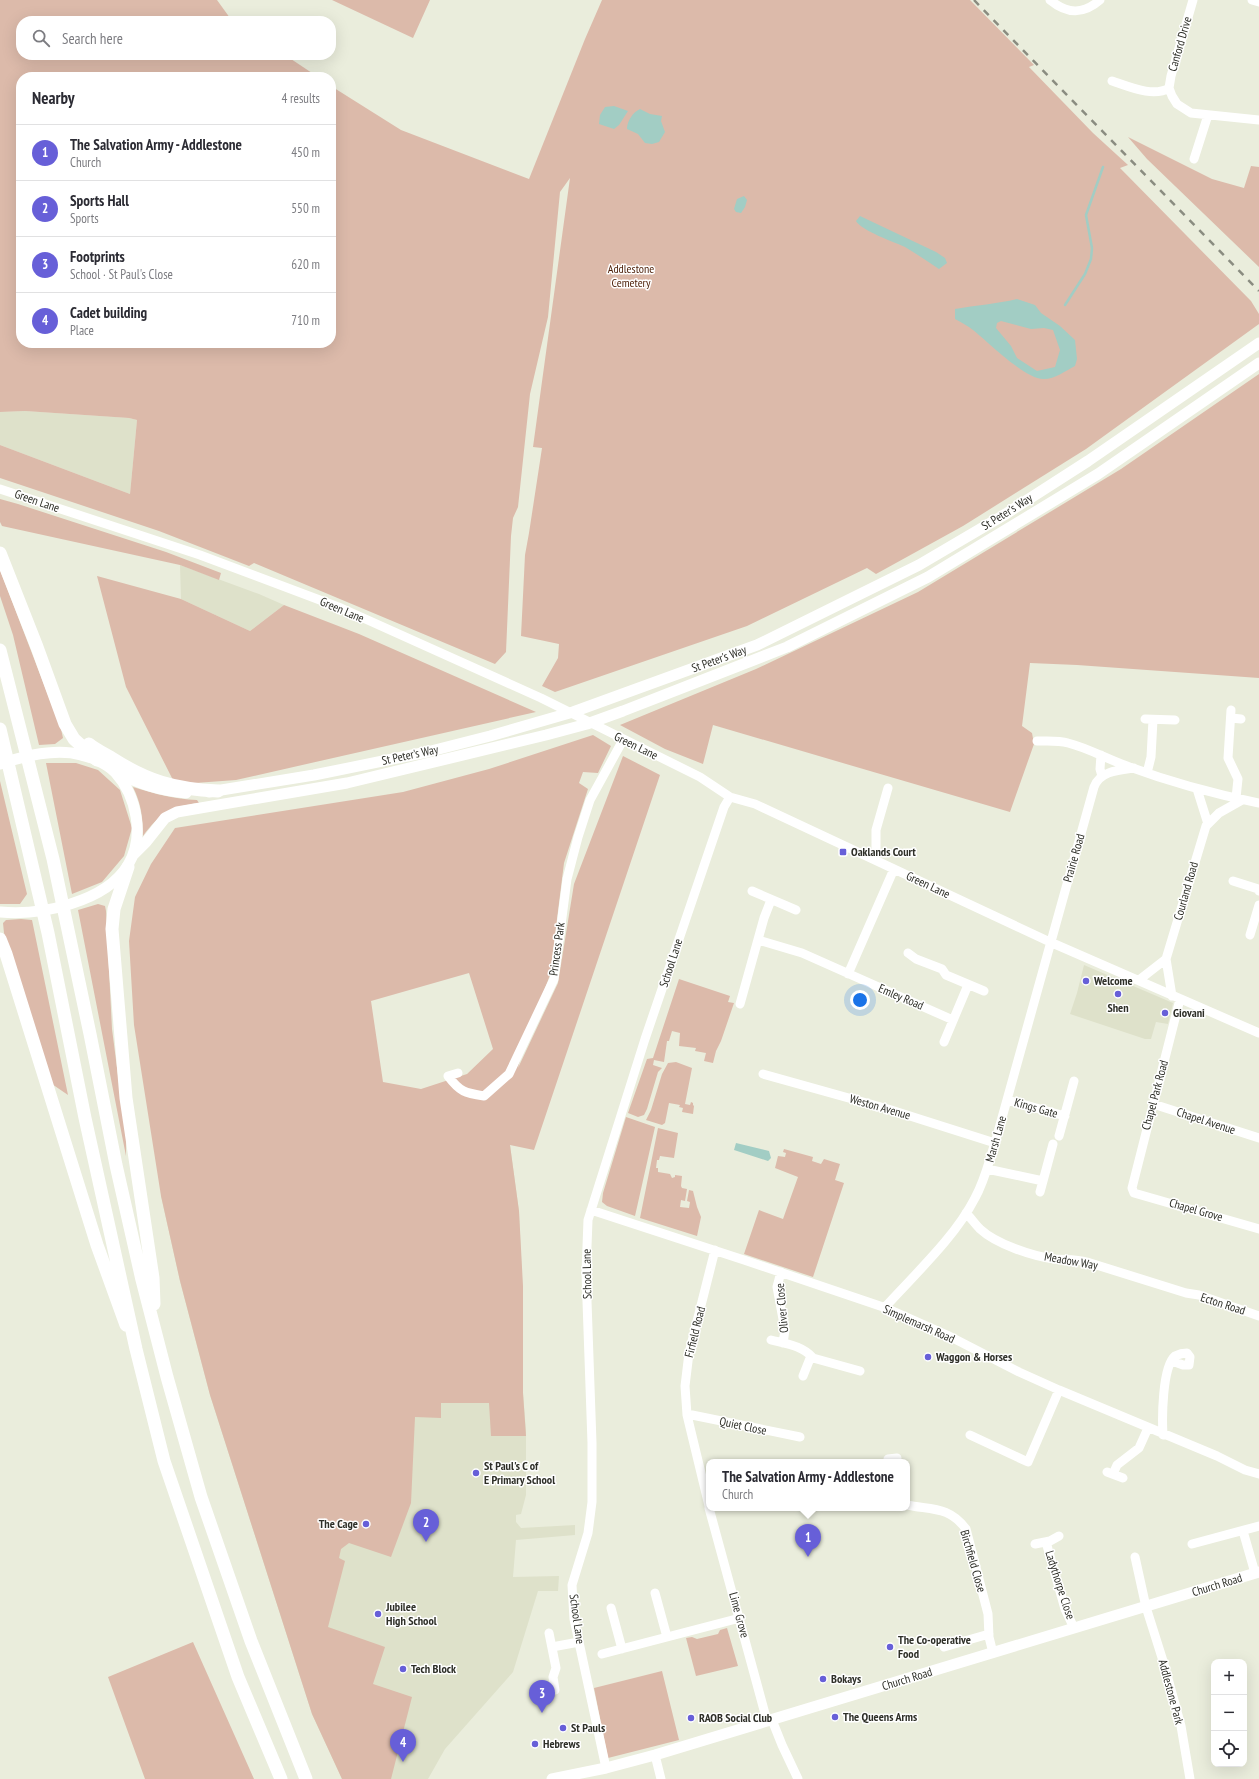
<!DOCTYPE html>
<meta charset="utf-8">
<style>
:root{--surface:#fff;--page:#f2f2f3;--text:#2b2b33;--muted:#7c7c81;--line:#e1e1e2;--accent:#675fd8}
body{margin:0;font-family:"PT Sans Narrow",sans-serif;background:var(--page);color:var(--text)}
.controls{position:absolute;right:12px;bottom:12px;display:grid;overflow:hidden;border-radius:8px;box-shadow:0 4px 16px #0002}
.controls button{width:36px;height:36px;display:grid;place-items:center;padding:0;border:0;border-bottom:1px solid var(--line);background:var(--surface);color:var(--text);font:20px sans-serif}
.you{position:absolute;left:860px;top:1000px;width:14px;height:14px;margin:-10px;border:3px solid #fff;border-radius:50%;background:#1a73e8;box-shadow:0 0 0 6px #1a73e833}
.badge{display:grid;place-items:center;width:26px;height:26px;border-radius:50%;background:var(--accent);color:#fff;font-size:13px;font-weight:700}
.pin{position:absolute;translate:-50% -33px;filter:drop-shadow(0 1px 2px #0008)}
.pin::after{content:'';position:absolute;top:21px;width:14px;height:12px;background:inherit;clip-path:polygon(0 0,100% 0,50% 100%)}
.popup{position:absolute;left:706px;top:1459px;width:204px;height:52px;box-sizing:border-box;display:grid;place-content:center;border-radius:8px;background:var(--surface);filter:drop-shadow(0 1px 3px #0005);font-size:13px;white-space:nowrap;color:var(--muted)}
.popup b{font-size:15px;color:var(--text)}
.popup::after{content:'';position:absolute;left:50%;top:100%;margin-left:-8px;border:8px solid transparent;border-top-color:var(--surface)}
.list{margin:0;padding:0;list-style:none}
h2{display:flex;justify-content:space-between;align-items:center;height:52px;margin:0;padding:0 16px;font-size:17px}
h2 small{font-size:13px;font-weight:400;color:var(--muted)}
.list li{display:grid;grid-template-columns:26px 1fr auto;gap:12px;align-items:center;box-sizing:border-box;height:56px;padding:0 16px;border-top:1px solid var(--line)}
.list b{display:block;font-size:15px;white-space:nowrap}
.list p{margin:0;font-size:13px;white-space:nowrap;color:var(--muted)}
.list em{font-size:13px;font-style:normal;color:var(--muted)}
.icon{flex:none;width:22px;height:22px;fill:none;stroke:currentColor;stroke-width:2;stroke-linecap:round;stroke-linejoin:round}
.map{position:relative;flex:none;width:1259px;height:1779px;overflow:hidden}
.search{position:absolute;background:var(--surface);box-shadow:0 4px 16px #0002;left:16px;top:16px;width:320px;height:44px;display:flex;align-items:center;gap:10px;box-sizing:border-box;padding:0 14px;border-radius:16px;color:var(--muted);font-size:15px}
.panel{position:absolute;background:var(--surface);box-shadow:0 4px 16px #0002;left:16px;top:72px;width:320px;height:276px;border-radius:16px}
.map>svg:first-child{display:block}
</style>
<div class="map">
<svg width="1259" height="1779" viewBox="0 0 1259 1779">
<rect width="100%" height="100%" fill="#eaeddc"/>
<path fill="#dee1ca" d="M 25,411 L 129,418 L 137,420 L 130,494 L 0,445 L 0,412 Z
M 180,565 L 259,594 L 284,605 L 250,631 L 181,599 Z
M 1084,965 L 1173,1003 L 1168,1024 L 1156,1022 L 1151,1039 L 1145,1039 L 1070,1014 L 1077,993 Z
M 510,1145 L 519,1211 L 523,1300 L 523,1393 L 526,1431 L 526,1495 L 521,1514 L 516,1515 L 516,1522 L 521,1528 L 575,1525 L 575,1535 L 516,1540 L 513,1577 L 559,1576 L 558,1591 L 538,1591 L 513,1672 L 445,1749 L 428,1779 L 342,1779 L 312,1714 L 210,1395 L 180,1281 L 161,1196 Z"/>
<path fill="#dcbaaa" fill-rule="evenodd" d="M 0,0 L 217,0 L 230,18 L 234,21 L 21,21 L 21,55 L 285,55 L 318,77 L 21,77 L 21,343 L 331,343 L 331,86 L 401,130 L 529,179 L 585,39 L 602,0 L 970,0 L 1034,65 L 1029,67 L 1093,133 L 1128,165 L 1120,168 L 1251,301 L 1259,314 L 1259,324 L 1086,449 L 963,526 L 876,574 L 867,568 L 747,626 L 555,692 L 542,686 L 558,658 L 559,644 L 521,636 L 525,555 L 529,533 L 542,448 L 533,447 L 570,178 L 560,192 L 548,317 L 530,394 L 518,507 L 513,518 L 511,536 L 506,652 L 495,664 L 254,563 L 249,566 L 159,531 L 0,478 L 0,445 L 130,494 L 137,420 L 129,418 L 25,411 L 0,412 Z
M 332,0 L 430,0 L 413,38 Z
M 1128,137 L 1212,179 L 1244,188 L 1251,166 L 1259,167 L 1259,267 L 1147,159 Z
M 1259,374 L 1259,678 L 1077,665 L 1030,663 L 1022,726 L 1032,733 L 1034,744 L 1010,812 L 713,725 L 703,764 L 665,749 L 620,725 L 756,669 L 918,592 L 1121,469 Z
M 0,499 L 18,504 L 166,552 L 221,573 L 219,580 L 180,565 L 2,526 L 0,522 Z
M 0,570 L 61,729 L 63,738 L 55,744 L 39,745 L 13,635 L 0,596 Z
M 97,576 L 181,599 L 250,631 L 284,605 L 359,634 L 536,712 L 236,780 L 195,783 L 174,782 L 126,687 Z
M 593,735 L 611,746 L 598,773 L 583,772 L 579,783 L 588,789 L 564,863 L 550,975 L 524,1045 L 518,1068 L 558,983 L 574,884 L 623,756 L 660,775 L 534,1150 L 510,1145 L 519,1211 L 523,1286 L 523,1393 L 526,1436 L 491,1436 L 489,1403 L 441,1403 L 441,1418 L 415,1417 L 411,1503 L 391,1557 L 349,1543 L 341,1549 L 339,1558 L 345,1561 L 328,1627 L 385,1647 L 373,1684 L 412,1697 L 391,1779 L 342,1779 L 312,1714 L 210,1395 L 180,1281 L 161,1196 L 134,1025 L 129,941 L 135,897 L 151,864 L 175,828 L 403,792 L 489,769 ZM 469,973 L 493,1049 L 467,1074 L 421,1089 L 383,1082 L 371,1001 Z
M 46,763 L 76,763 L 98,770 L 120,790 L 132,828 L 124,856 L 102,882 L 72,894 Z
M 0,781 L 27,894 L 20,904 L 0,904 Z
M 133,787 C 155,794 174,799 197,800 L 199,803 C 172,806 159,814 143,836 C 143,818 141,803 133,787 Z
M 98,904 L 105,906 L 106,911 L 112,1029 L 126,1138 L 126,1156 L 78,910 Z
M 21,919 L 32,920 L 68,1095 L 49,1082 L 4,933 L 3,923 L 6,920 Z
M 679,979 L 730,996 L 728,1002 L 734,1003 L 721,1041 L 716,1051 L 713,1063 L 704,1061 L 706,1053 L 695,1051 L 696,1048 L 679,1046 L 680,1033 L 672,1031 L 669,1041 L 667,1041 L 664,1062 L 654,1060 L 653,1065 L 662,1068 L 658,1072 L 647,1109 L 644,1115 L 638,1117 L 628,1113 L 647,1059 L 653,1058 Z
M 676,1062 L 692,1068 L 685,1104 L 690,1105 L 691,1102 L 693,1103 L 693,1105 L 694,1106 L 693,1114 L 682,1112 L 683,1108 L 679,1107 L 680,1105 L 669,1103 L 665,1123 L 662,1125 L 646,1120 L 651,1110 L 662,1074 L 668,1063 Z
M 626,1117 L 655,1127 L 635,1216 L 607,1206 L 602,1202 L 603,1193 Z
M 658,1128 L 678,1133 L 674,1158 L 660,1156 L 659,1160 L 657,1160 L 656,1168 L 658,1168 L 658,1172 L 670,1174 L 672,1178 L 675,1177 L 675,1175 L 682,1176 L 681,1186 L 682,1188 L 687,1189 L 685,1201 L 681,1200 L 680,1207 L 689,1208 L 690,1202 L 687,1201 L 689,1190 L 693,1191 L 697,1207 L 701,1217 L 697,1236 L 640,1218 Z
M 784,1149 L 813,1157 L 812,1161 L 821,1164 L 824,1159 L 840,1164 L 835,1180 L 844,1183 L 813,1277 L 744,1254 L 759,1210 L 783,1219 L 798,1177 L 775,1168 L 778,1156 L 785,1157 L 786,1153 L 783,1152 Z
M 727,1628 L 738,1666 L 696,1676 L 686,1638 L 692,1637 L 697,1639 L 718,1634 L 720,1630 Z
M 193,1642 L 254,1779 L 145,1779 L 108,1677 Z
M 662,1671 L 679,1740 L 608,1758 L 594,1688 Z"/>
<path fill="#a2cdc4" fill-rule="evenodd" d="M 614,106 L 628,111 L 619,125 L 614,129 L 599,124 L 600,115 L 605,107 Z
M 640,109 L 650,114 L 662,116 L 661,121 L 665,132 L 659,142 L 652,144 L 645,143 L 638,134 L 627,129 C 627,121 633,112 640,109 Z
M 744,196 L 747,200 L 745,207 L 741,213 L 736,212 L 734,209 L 737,199 Z
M 860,216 L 936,252 L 945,258 L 947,263 L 939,269 C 928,262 917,254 905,247 C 894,242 862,231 856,221 Z
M 1017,299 L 1035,305 L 1041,313 L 1060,326 L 1075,340 L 1077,359 L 1075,366 C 1065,371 1055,379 1044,379 C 1026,380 988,342 973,330 C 968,326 961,322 955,319 L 955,309 C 976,305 997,304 1017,299 ZM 1001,321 L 1031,329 L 1044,328 L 1053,330 L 1060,350 L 1055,367 L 1037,371 L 1017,358 L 1011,346 L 996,328 L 997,323 Z
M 736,1143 L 769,1151 L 771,1158 L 768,1161 L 734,1150 Z"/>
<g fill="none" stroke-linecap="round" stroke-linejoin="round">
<path stroke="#a2cdc4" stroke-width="2.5" d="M 1065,305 L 1085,274 L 1091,259 L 1092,248 L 1086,215 L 1103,167"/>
<path stroke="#fff" stroke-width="9" d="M 1050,0 C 1067,14 1083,15 1100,0
M 1193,0 L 1171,76 L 1169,88 L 1172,96 L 1177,104 L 1191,113 L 1259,120
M 1252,0 L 1259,2
M 1112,81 C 1128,86 1153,98 1169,88
M 1194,159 L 1208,115
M 0,489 L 200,555 L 341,608 L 541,698 L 700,777 L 730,797 L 755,804 L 1050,942 L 1259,1033
M 1231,710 L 1228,758 L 1238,779 L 1236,798
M 1231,718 L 1241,719
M 1145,719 L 1175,720
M 1037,741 C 1047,741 1058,740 1068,743 C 1088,748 1107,759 1127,766 C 1170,782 1214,794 1259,803
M 1101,755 L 1100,769 L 1102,776
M 1147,773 L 1151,757 L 1153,720
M 1197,789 L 1208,824
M 873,858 L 876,853 L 876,830 L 888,788
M 1233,881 L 1258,889 L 1259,891
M 752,891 L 796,910
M 1250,935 L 1259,905
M 758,940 L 802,953 L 953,1020
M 908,953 L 916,959 L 942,969 L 946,975 L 984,991
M 848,974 L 894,869
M 1139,980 L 1166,959
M 1172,996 L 1166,959 L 1206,826 L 1219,813 L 1242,800
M 1180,999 L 1132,1188 L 1134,1193 L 1259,1229
M 740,1004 L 764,918 L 771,900
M 944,1042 L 968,985
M 458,1073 L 448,1076 C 460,1092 465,1093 484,1096 L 509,1074 L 554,979 L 567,879 L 578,837 L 590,800 L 623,740
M 763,1074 L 888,1109 L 995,1143
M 1007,1100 L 1065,1116
M 1153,1104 L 1259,1138
M 1059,1136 L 1074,1081
M 987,1169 L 1043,1181 L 1053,1144
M 1040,1192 L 1043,1181
M 591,1210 L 744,1260 L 886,1308 L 947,1335 L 1019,1372 L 1059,1390 L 1217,1456 L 1245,1470 L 1259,1474
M 966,1213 C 971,1218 975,1224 980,1229 C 996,1244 1032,1256 1054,1259 C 1065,1260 1076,1259 1087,1262 L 1186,1293 L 1199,1295 L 1259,1316
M 781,1272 L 777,1287 L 785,1330 L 783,1343
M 886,1308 L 887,1305 C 917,1272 955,1237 975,1198 C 985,1180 989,1161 995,1143 L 1094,787 C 1100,771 1119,770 1134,768
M 771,1340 C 787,1344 803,1346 813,1358 L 860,1371
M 803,1376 L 811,1356
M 687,1415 L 692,1415 L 800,1437
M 970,1435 L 1028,1462 L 1059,1390
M 1163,1435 C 1162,1419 1162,1367 1175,1356 C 1179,1354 1183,1353 1187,1353 L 1190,1357 L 1189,1365 L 1183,1365 L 1172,1361
M 888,1459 L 897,1458
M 1107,1472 L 1123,1478
M 1113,1474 L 1117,1465 L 1139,1448 L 1148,1428
M 907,1505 C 931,1510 949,1506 966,1529 L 988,1614 L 989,1637 L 993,1653
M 709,1506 L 687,1415 L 685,1386 L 689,1353 L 715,1250
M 709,1508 L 767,1721
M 1243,1531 L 1255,1573
M 1046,1542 L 1065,1609 L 1074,1628
M 1035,1544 L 1050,1541 L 1059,1536
M 1192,1544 L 1259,1526
M 1135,1557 L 1146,1607 L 1164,1664 L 1181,1726 L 1190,1779
M 655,1593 L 667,1637
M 611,1608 L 622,1649
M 549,1633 L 556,1668 L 553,1677 L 555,1690
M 552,1647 L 579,1642
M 944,1647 L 989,1634
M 602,1654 L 740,1618
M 772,1720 L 782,1745 L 798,1779
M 655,1755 L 661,1779
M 606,1768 L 574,1619 L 572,1585 L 588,1533 L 592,1502 L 592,1443 L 586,1273 L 588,1220 L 645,1039 L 724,807 L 730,797"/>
<path stroke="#fff" stroke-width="11" d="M 0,764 C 24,756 56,748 81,755 C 92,757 107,764 115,772 C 137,796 145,837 128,865 C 106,902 40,916 0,912
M 115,772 C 140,784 158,790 186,793
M 209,792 L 314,775 L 427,752 L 490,736 L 573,712 L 757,645 L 919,565 L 1004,515 L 1088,461 L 1259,343
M 133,855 L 146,842 L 165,818 L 177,812 L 347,783 L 546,735 L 587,724 L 623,711 L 787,647 L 928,577 L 1098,474 L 1259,363
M 552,1779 L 606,1768 L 655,1755 L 1259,1572"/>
<path stroke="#fff" stroke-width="13" d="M 0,553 L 37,647 L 65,724 L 74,739 L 97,760
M 0,650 L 53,859 L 90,1034 L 116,1165 L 142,1280 L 167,1377 L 201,1497 L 251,1641 L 306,1779
M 0,729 L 48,933 L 85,1118 L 136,1349 L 164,1461 L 238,1677 L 281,1779
M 89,744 C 95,749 103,753 110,757 C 147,781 174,789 218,791
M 128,867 L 114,909 L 112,929 L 126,1098 L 153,1278 L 154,1304
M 0,939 L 6,954 L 97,1245 L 126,1325"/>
<path stroke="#8a8c80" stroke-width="2.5" stroke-dasharray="7 7" stroke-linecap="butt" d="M 974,0 L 1259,291"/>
</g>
<g fill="#675fd8" stroke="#fff" stroke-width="1.5">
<rect x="839" y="848" width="8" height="8" rx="2"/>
<circle cx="1086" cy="981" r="4"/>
<circle cx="1118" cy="994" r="4"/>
<circle cx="1165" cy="1013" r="4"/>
<circle cx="928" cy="1357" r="4"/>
<circle cx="476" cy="1473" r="4"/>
<circle cx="366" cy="1524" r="4"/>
<circle cx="378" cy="1614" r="4"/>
<circle cx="890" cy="1647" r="4"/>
<circle cx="403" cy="1669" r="4"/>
<circle cx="823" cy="1679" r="4"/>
<circle cx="835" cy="1717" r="4"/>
<circle cx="691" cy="1718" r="4"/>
<circle cx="563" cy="1728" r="4"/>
<circle cx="535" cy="1744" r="4"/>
</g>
<g text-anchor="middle" stroke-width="3" stroke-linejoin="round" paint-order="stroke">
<g font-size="12" fill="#2e2f28" stroke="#fff">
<text transform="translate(1180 44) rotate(-74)" y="4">Canford Drive</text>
<text transform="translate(37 501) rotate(19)" y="4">Green Lane</text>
<text transform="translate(1007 512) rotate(-32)" y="4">St Peter's Way</text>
<text transform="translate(342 610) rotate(23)" y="4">Green Lane</text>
<text transform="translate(719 659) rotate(-20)" y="4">St Peter's Way</text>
<text transform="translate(636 746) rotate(26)" y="4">Green Lane</text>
<text transform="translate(410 755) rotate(-12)" y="4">St Peter's Way</text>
<text transform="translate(1074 858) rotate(-74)" y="4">Prairie Road</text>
<text transform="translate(928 885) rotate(25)" y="4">Green Lane</text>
<text transform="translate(1186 891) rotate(-74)" y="4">Courland Road</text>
<text transform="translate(557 949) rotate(-82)" y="4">Princess Park</text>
<text transform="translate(671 963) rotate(-72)" y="4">School Lane</text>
<text transform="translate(901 997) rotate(23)" y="4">Emley Road</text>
<text transform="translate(1155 1095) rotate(-75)" y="4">Chapel Park Road</text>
<text transform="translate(880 1107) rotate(16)" y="4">Weston Avenue</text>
<text transform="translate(1036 1108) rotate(16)" y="4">Kings Gate</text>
<text transform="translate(1206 1121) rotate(18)" y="4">Chapel Avenue</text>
<text transform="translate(996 1139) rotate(-74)" y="4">Marsh Lane</text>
<text transform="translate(1196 1210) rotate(16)" y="4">Chapel Grove</text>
<text transform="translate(1071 1261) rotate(10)" y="4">Meadow Way</text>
<text transform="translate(587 1274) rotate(-91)" y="4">School Lane</text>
<text transform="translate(1223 1304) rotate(18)" y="4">Ecton Road</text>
<text transform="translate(782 1308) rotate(-95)" y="4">Oliver Close</text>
<text transform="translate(919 1324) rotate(24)" y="4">Simplemarsh Road</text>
<text transform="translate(695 1332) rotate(-76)" y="4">Firfield Road</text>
<text transform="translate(743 1426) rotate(12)" y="4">Quiet Close</text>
<text transform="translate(973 1561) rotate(74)" y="4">Birchfield Close</text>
<text transform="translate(1060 1585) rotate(72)" y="4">Ladythorpe Close</text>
<text transform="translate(1217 1585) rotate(-17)" y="4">Church Road</text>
<text transform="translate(739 1615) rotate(75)" y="4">Lime Grove</text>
<text transform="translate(577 1619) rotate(82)" y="4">School Lane</text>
<text transform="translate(907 1679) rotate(-17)" y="4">Church Road</text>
<text transform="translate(1171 1692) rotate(75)" y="4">Addlestone Park</text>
</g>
<g font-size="12" fill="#4b1d05" stroke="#fff">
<text x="631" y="273">Addlestone<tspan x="631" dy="14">Cemetery</tspan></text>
</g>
<g font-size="12" font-weight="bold" fill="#2e2f28" stroke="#fff" text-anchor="start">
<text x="851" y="856">Oaklands Court</text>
<text x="1094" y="985">Welcome</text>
<text x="1118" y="1012" text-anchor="middle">Shen</text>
<text x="1173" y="1017">Giovani</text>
<text x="936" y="1361">Waggon &amp; Horses</text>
<text x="484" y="1470">St Paul's C of<tspan x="484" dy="14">E Primary School</tspan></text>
<text x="358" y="1528" text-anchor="end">The Cage</text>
<text x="386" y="1611">Jubilee<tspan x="386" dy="14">High School</tspan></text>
<text x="898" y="1644">The Co-operative<tspan x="898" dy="14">Food</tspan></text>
<text x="411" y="1673">Tech Block</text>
<text x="831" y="1683">Bokays</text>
<text x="843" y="1721">The Queens Arms</text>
<text x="699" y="1722">RAOB Social Club</text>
<text x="571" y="1732">St Pauls</text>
<text x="543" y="1748">Hebrews</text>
</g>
</g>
</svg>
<div class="controls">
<button>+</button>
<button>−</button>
<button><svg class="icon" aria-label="locate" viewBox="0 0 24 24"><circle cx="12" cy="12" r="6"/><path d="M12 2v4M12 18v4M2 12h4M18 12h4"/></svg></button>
</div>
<div class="you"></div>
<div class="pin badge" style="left:808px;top:1557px">1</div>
<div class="popup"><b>The Salvation Army - Addlestone</b>Church</div>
<div class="pin badge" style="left:426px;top:1542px">2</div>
<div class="pin badge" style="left:542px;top:1713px">3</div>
<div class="pin badge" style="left:403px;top:1762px">4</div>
<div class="search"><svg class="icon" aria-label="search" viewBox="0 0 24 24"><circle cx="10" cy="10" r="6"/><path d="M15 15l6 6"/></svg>Search here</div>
<section class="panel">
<h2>Nearby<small>4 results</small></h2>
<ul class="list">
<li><span class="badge">1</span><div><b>The Salvation Army - Addlestone</b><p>Church</p></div><em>450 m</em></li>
<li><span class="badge">2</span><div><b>Sports Hall</b><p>Sports</p></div><em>550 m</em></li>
<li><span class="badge">3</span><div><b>Footprints</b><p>School · St Paul's Close</p></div><em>620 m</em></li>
<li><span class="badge">4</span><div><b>Cadet building</b><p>Place</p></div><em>710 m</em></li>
</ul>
</section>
</div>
